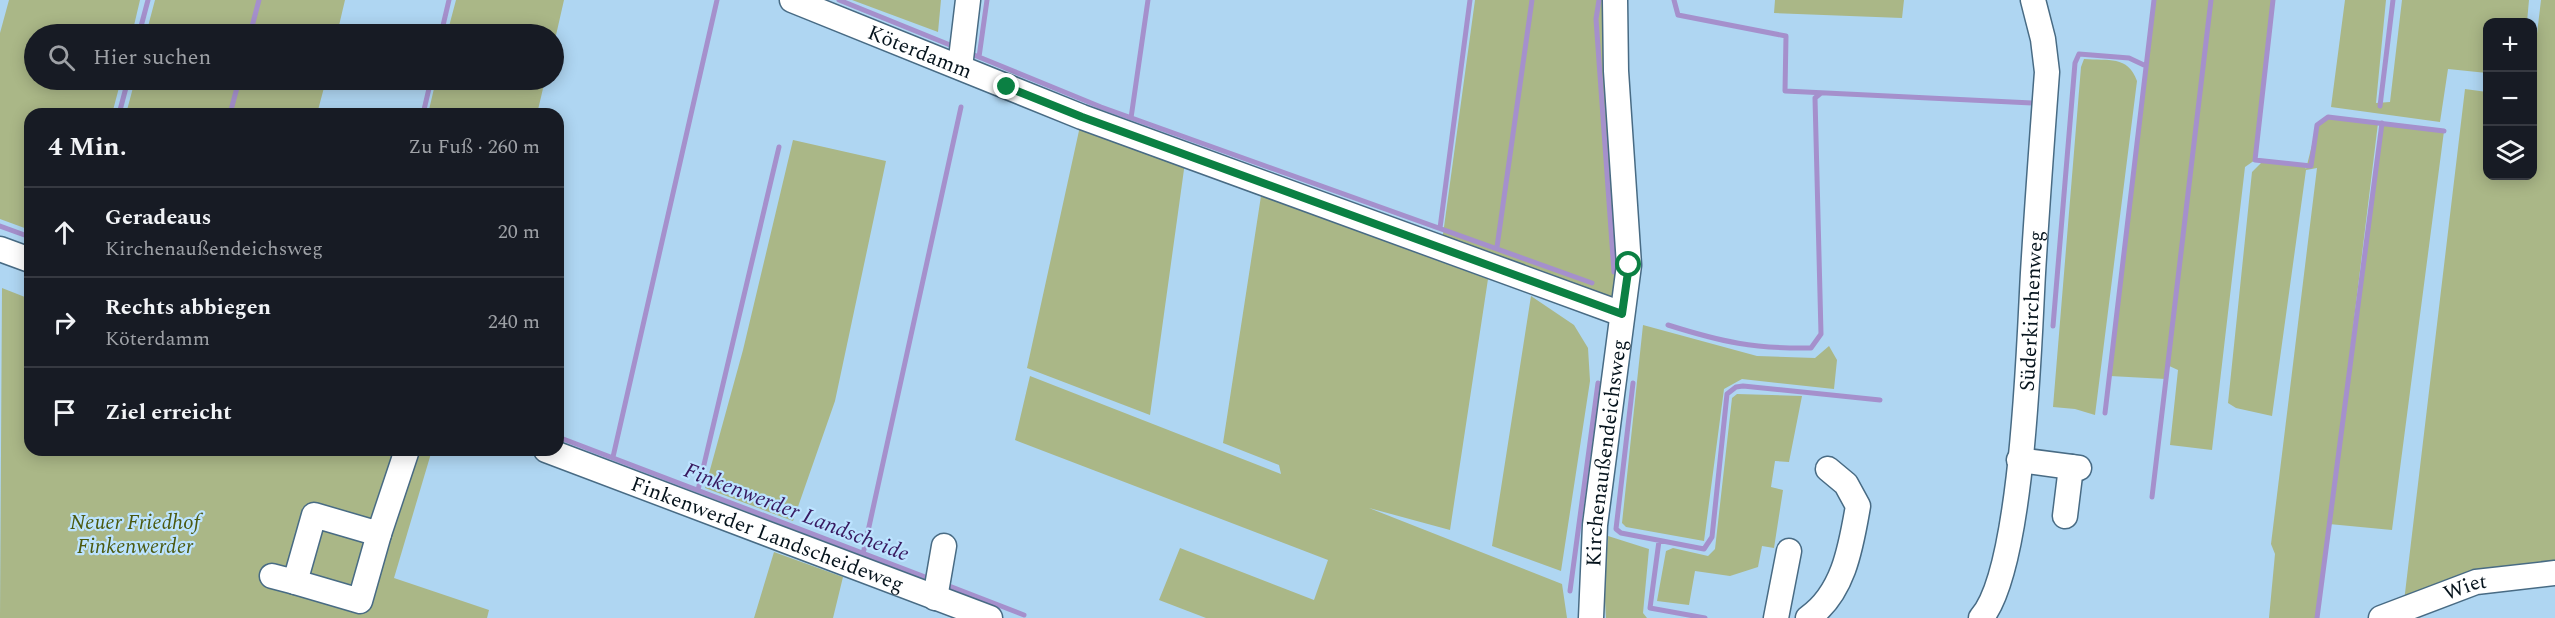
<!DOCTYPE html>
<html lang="de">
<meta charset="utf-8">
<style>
:root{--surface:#171b24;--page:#20242c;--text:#f1f3f6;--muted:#9ea1a6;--line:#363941}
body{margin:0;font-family:Spectral,serif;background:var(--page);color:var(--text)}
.controls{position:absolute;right:18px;top:18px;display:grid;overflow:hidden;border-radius:12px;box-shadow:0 3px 15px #0003}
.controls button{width:54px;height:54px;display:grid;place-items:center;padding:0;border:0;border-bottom:2px solid var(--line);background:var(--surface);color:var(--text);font:30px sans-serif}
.stop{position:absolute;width:18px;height:18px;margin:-14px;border:4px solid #0b8043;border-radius:50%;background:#fff}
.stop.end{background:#0b8043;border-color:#fff;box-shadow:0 2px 6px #0008}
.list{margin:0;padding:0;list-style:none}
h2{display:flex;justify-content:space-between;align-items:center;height:78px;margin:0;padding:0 24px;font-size:26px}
h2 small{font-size:20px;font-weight:400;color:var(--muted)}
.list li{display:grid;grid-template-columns:39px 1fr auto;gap:18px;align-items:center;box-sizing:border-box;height:90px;padding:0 24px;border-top:2px solid var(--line)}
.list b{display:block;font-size:22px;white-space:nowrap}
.list p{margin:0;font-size:20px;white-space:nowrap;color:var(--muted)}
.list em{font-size:20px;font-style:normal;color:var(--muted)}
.icon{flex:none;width:33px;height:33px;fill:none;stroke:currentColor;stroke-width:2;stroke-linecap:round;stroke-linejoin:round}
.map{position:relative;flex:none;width:2555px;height:618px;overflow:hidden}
.search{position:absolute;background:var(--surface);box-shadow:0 3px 15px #0003;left:24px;top:24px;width:540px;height:66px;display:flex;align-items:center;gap:15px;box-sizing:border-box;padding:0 21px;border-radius:33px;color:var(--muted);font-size:22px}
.panel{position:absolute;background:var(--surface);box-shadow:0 3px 15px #0003;left:24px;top:108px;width:540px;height:348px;border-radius:18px}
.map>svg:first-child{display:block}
</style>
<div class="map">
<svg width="2555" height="618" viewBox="0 0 2555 618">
<rect width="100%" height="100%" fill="#afd6f2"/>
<path fill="#aab787" d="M 9,0 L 140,0 L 132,34 L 34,34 L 34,80 L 121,80 L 112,114 L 30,114 L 30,230 L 0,219 L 0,33 Z
M 155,0 L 345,0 L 337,34 L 146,34 Z
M 456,0 L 564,0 L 554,44 L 554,34 L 447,34 Z
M 852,0 L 941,0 L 938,32 Z
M 1475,0 L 1615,0 L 1622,314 L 1441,249 Z
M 1775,0 L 1904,0 L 1902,18 L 1774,13 Z
M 2155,0 L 2273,0 L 2255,160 L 2245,167 L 2212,450 L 2170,445 L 2178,370 L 2167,365 L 2166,379 L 2110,376 Z
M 2345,0 L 2386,0 L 2376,103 L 2390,102 L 2402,0 L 2529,0 L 2527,22 L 2488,22 L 2487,73 L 2448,69 L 2440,122 L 2331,107 Z
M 2541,0 L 2555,0 L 2555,573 L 2403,610 L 2465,89 L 2487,92 L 2488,176 L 2532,176 L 2532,76 Z
M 2084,59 C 2108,61 2128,55 2137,81 L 2095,415 L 2075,409 L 2053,407 L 2081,67 Z
M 135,80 L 326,80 L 317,114 L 126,114 Z
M 436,80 L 545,80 L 537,114 L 428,114 Z
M 1082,117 L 1186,155 L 1150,415 L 1027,368 Z
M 2328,117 L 2378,123 L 2333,492 L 2382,123 L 2444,131 L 2392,530 L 2329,524 L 2317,618 L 2269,618 L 2275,554 L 2271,544 L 2317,168 L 2306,170 L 2272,416 L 2236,408 L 2228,403 L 2252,172 L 2263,161 L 2304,165 L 2306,169 L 2317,125 Z
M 793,140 L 886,161 L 835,401 L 793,521 L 705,488 L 743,350 Z
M 1261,196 L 1488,279 L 1450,530 L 1369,508 L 1562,584 L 1567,618 L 1206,618 L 1159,600 L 1180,548 L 1314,600 L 1328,560 L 1015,440 L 1030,376 L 1281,474 L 1279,465 L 1223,443 Z
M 2,288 L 30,299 L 30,450 L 432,450 L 394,578 L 489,610 L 487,618 L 0,618 Z
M 1531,296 L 1574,325 L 1588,348 L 1590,381 L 1561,571 L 1492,546 Z
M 1643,325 L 1757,356 L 1815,358 L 1829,346 L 1837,360 L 1834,389 L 1742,379 L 1724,389 L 1704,541 L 1626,527 L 1622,523 Z
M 1737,394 L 1802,396 L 1789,462 L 1775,461 L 1771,487 L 1783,490 L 1774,548 L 1762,546 L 1758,567 L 1730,576 L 1695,571 L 1689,605 L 1657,601 L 1666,551 L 1673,548 L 1708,556 L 1715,549 L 1732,398 Z
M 1608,536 L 1649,549 L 1643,613 L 1647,618 L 1606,618 L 1604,585 Z
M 774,552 L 843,577 L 833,618 L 754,618 Z"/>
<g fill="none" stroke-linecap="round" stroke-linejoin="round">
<path stroke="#a590cc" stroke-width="5" d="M 839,0 L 955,47
M 1599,0 L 1596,19 L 1614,272
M 1674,0 L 1678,15 L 1786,36 L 1785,91 L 2032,103
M 2273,0 L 2255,160 L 2311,166 L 2317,125 L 2328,117 L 2444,131
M 139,34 L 148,0
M 250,34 L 259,0
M 441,34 L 449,0
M 974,55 L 1101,107 L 1592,283
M 979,57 L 987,0
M 2380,106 L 2393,0
M 119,114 L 128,80
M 230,114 L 239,80
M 423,114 L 431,80
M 1131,118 L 1148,0
M 0,226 L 30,237
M 1440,228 L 1470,0
M 1497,247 L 1532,0
M 1668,325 C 1722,342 1754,349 1811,348 L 1821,334 L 1815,98 L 1821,93
M 2053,326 L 2075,63 L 2079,54 L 2129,58 L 2146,66
M 1633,383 L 1616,529 L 1621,533 L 1704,549 L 1712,537 L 1727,394 L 1736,387 L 1743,386 L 1880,400
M 2105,413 L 2154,0
M 558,437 L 933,580
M 613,457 L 717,0
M 698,490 L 779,147
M 2152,497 L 2211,0
M 1659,541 L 1650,608 L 1705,618
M 863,554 L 961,107
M 944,584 L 1024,615
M 1570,591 L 1598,383
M 2317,618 L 2382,123"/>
<defs>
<g id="minor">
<path id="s1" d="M 792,0 L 1082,117 L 1622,314"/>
<path d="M 960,67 L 968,0"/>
<path d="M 0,249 L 30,260"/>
<path id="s2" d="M 546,450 L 990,618"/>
<path d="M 2019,460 L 2079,468"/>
<path d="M 2065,516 L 2071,467"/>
<path d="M 272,576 L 295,582 L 314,515 L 379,534 L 407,450"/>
<path d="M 295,582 L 360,601 L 379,534"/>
<path d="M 935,598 L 944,546"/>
<path id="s3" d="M 1591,618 L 1595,525 L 1629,265 L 1616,71 L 1615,0"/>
<path d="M 1776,618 L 1789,551"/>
<path d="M 1808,618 C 1844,593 1851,546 1858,506 L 1846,484 L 1828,469"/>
<path id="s4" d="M 1981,618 C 2023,570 2029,343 2033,273 C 2037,206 2042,139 2047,72 L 2043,39 L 2033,0"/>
<path id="s5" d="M 2381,618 L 2476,582 L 2555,573"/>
</g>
</defs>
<use href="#minor" stroke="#486b84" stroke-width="27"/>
<use href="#minor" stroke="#fff" stroke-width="24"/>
</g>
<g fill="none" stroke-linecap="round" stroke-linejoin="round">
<path stroke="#0b8043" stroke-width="8" d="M 1007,87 L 1082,117 L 1622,314 L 1629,265"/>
</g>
<g text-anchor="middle" stroke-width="4.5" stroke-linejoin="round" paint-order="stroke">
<g font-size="21" fill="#05131c" stroke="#bce3ff">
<text dy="7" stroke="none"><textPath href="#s1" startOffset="138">Köterdamm</textPath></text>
<text dy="7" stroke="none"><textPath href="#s4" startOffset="314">Süderkirchenweg</textPath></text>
<text dy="7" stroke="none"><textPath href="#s3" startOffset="166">Kirchenaußendeichsweg</textPath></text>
<text dy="7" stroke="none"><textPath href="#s2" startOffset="237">Finkenwerder Landscheideweg</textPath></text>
<text dy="7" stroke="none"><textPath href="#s5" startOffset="90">Wiet</textPath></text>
</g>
<g font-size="21" font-style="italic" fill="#4b5910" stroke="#bce3ff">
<text x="135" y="529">Neuer Friedhof<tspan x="135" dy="24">Finkenwerder</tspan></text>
</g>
<g font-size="22" font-style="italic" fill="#38195f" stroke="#bce3ff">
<text transform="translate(797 511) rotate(21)" y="8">Finkenwerder Landscheide</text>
</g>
</g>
</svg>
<div class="controls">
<button>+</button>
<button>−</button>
<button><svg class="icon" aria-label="layers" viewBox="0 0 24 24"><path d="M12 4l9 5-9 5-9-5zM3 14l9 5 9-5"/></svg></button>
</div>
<div class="stop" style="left:1629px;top:265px"></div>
<div class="stop end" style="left:1007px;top:87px"></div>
<div class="search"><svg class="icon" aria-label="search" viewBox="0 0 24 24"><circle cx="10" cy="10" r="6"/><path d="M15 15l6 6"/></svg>Hier suchen</div>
<section class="panel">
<h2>4 Min.<small>Zu Fuß · 260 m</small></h2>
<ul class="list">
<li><svg class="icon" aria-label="ahead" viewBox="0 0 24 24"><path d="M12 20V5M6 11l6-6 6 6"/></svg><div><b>Geradeaus</b><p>Kirchenaußendeichsweg</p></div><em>20 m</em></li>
<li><svg class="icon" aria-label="right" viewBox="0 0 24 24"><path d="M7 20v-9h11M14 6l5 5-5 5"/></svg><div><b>Rechts abbiegen</b><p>Köterdamm</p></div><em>240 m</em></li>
<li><svg class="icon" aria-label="arrive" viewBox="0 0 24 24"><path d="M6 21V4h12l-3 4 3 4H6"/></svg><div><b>Ziel erreicht</b></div></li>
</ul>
</section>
</div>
